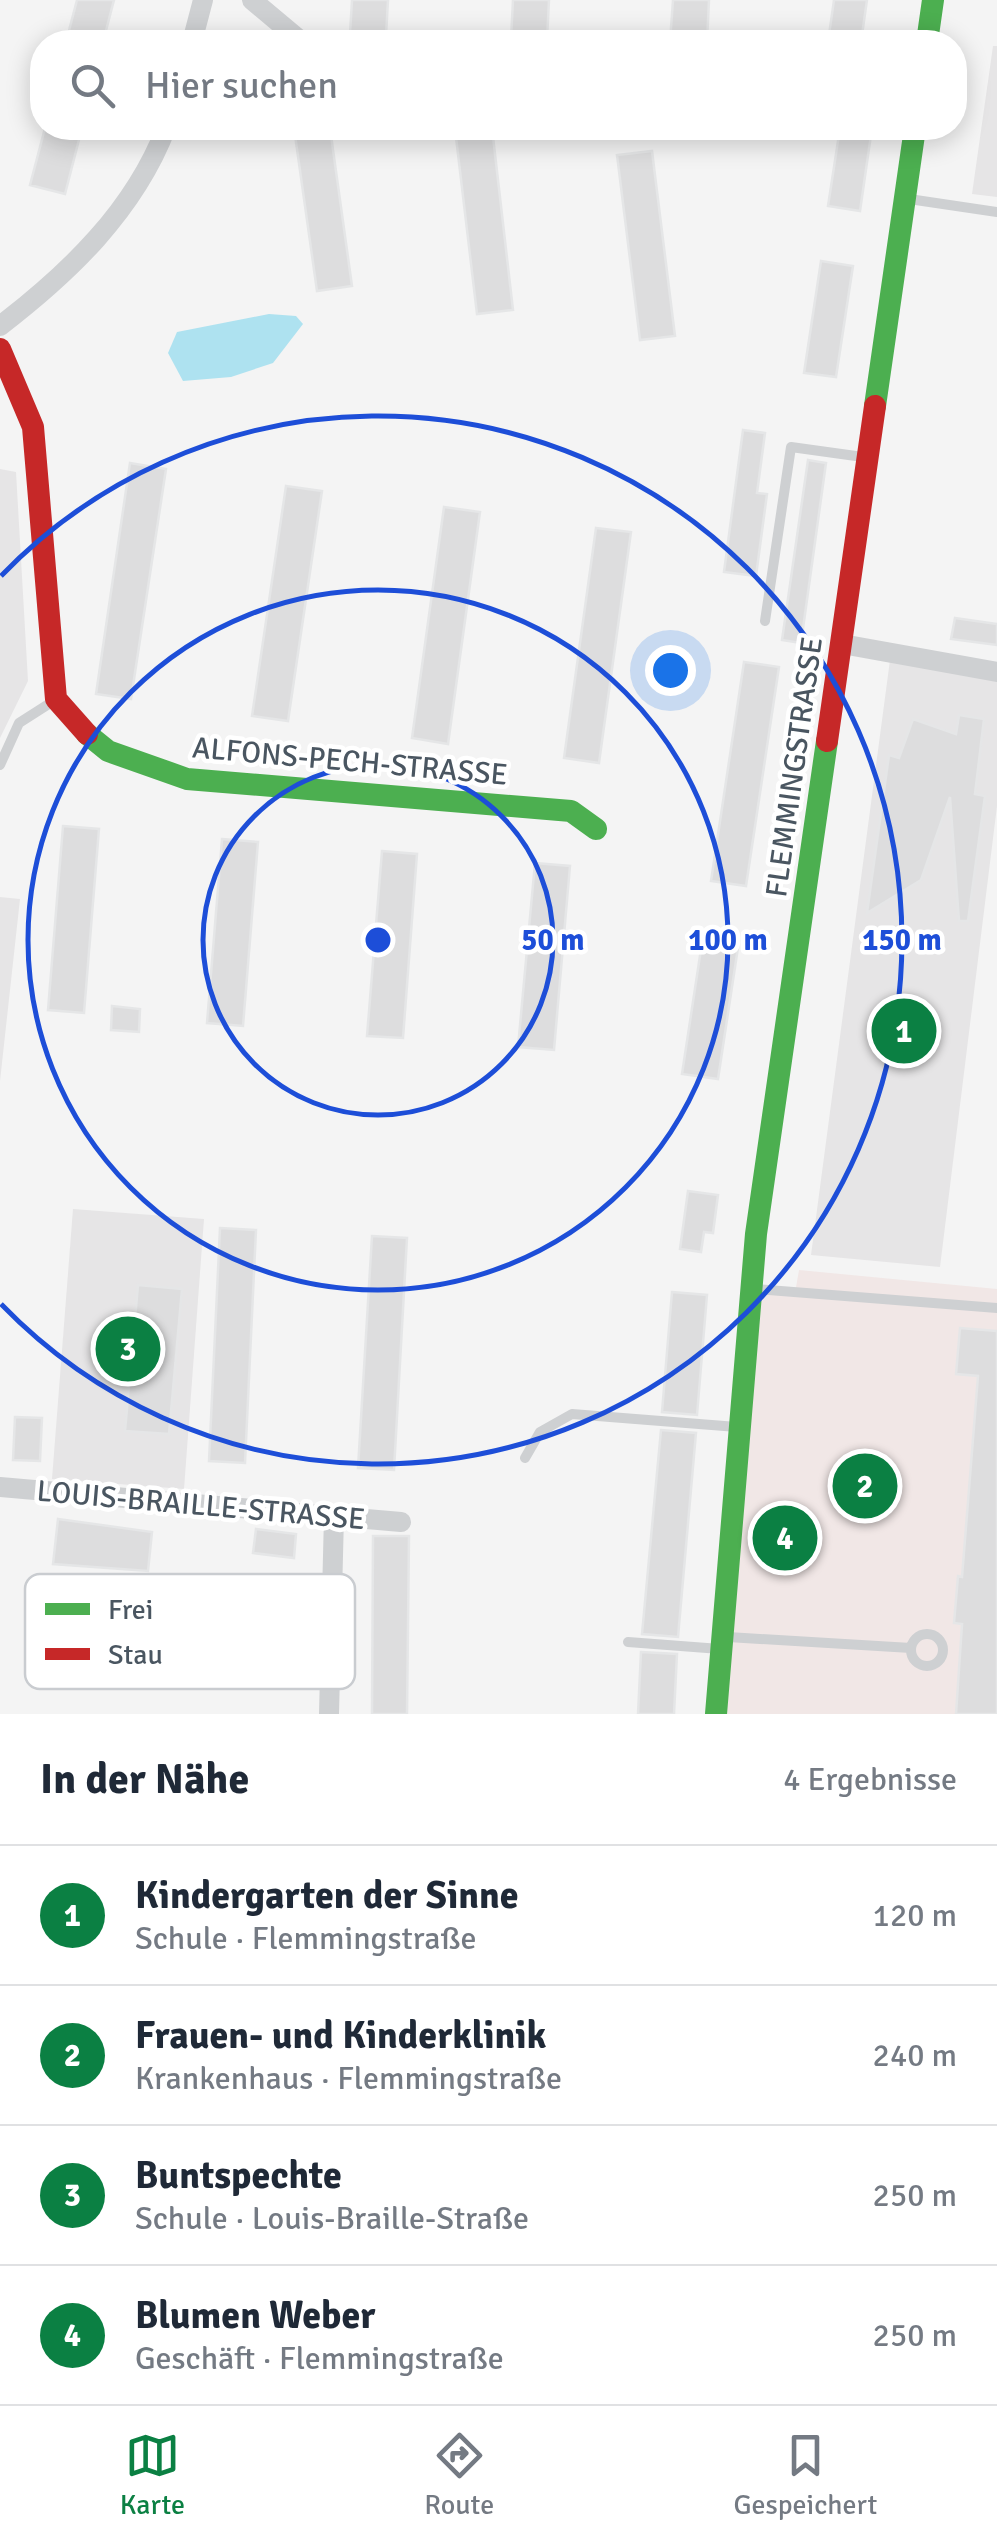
<!DOCTYPE html>
<html lang="de">
<meta charset="utf-8">
<style>
:root{--surface:#fff;--page:#f6f6f7;--text:#1f2937;--muted:#747a83;--line:#e0e1e3;--accent:#0b8043}
body{margin:0;font-family:Signika,sans-serif;background:var(--page);color:var(--text)}
.you{position:absolute;left:670px;top:670px;width:35px;height:35px;margin:-25px;border:8px solid #fff;border-radius:50%;background:#1a73e8;box-shadow:0 0 0 15px #1a73e833}
.badge{display:grid;place-items:center;width:65px;height:65px;border-radius:50%;background:var(--accent);color:#fff;font-size:32px;font-weight:700}
.pin{position:absolute;translate:-50% -50%;border:5px solid #fff;box-shadow:0 2px 10px #0006}
.list{margin:0;padding:0;list-style:none}
h2{display:flex;justify-content:space-between;align-items:center;height:130px;margin:0;padding:0 40px;font-size:42px}
h2 small{font-size:32px;font-weight:400;color:var(--muted)}
.list li{display:grid;grid-template-columns:65px 1fr auto;gap:30px;align-items:center;box-sizing:border-box;height:140px;padding:0 40px;border-top:2px solid var(--line)}
.list b{display:block;font-size:38px;white-space:nowrap}
.list p{margin:0;font-size:32px;white-space:nowrap;color:var(--muted)}
.list em{font-size:32px;font-style:normal;color:var(--muted)}
.icon{flex:none;width:55px;height:55px;fill:none;stroke:currentColor;stroke-width:2;stroke-linecap:round;stroke-linejoin:round}
.map{position:relative;flex:none;width:997px;height:1714px;overflow:hidden}
.search{position:absolute;background:var(--surface);box-shadow:0 5px 25px #0003;left:30px;right:30px;top:30px;height:110px;display:flex;align-items:center;gap:25px;box-sizing:border-box;padding:0 35px;border-radius:40px;color:var(--muted);font-size:38px}
.sheet{height:690px;background:var(--surface)}
nav{display:flex;justify-content:space-around;align-items:center;box-sizing:border-box;height:140px;border-top:2px solid var(--line);background:var(--surface);font-size:28px;color:var(--muted)}
nav a{display:grid;justify-items:center;gap:5px}
nav .on{color:var(--accent)}
.map>svg:first-child{display:block}
</style>
<div class="map">
<svg width="997" height="1714" viewBox="0 0 997 1714">
<rect width="100%" height="100%" fill="#f4f4f4"/>
<path fill="#e6e5e6" d="M 993,46 L 997,46 L 997,197 L 972,194 Z
M 0,469 L 16,472 L 28,681 L 0,738 Z
M 890,660 L 997,679 L 997,806 L 940,1267 L 811,1255 Z
M 0,897 L 20,899 L 0,1081 Z
M 73,1209 L 204,1219 L 184,1489 L 52,1479 Z"/>
<path fill="#f1e7e6" d="M 799,1270 L 997,1289 L 997,1714 L 716,1714 L 751,1288 L 795,1293 Z"/>
<path fill="#aee2f0" d="M 269,314 L 296,316 L 303,324 L 273,363 L 231,377 L 183,381 L 168,353 L 177,332 Z"/>
<path fill="#ddddde" stroke="#e5e6e7" stroke-width="2.5" d="M 77,0 L 114,0 L 103,42 L 66,42 Z
M 352,0 L 388,0 L 386,36 L 350,34 Z
M 513,0 L 549,0 L 547,40 L 511,38 Z
M 673,0 L 709,0 L 707,42 L 670,42 Z
M 834,0 L 867,0 L 861,42 L 828,42 Z
M 45,128 L 82,128 L 65,194 L 30,185 Z
M 294,128 L 330,128 L 352,286 L 317,291 Z
M 492,128 L 513,310 L 477,314 L 455,129 Z
M 840,128 L 872,128 L 860,211 L 828,206 Z
M 652,151 L 675,336 L 640,340 L 617,155 Z
M 821,261 L 853,266 L 836,377 L 804,373 Z
M 743,430 L 765,433 L 757,493 L 767,494 L 756,576 L 724,572 Z
M 808,460 L 826,463 L 801,643 L 782,640 Z
M 130,463 L 166,469 L 131,699 L 96,694 Z
M 286,486 L 322,491 L 288,721 L 252,716 Z
M 444,507 L 480,512 L 448,744 L 412,738 Z
M 596,528 L 631,532 L 599,763 L 564,758 Z
M 955,618 L 997,624 L 997,645 L 951,639 Z
M 744,662 L 779,667 L 746,886 L 711,881 Z
M 959,715 L 984,719 L 975,794 L 985,796 L 968,921 L 959,921 L 950,797 L 921,880 L 867,913 L 889,755 L 899,758 L 913,719 L 956,734 Z
M 63,826 L 99,829 L 84,1013 L 48,1010 Z
M 222,839 L 258,842 L 243,1026 L 207,1023 Z
M 382,851 L 417,854 L 403,1038 L 367,1036 Z
M 535,863 L 570,866 L 554,1050 L 518,1047 Z
M 703,936 L 739,941 L 718,1079 L 682,1074 Z
M 112,1006 L 140,1009 L 139,1032 L 111,1030 Z
M 688,1191 L 718,1195 L 713,1233 L 704,1232 L 701,1252 L 680,1249 Z
M 220,1228 L 256,1230 L 245,1463 L 209,1461 Z
M 372,1236 L 407,1238 L 394,1470 L 358,1468 Z
M 138,1285 L 182,1289 L 169,1434 L 125,1431 Z
M 672,1292 L 707,1295 L 697,1415 L 662,1412 Z
M 960,1328 L 997,1331 L 997,1714 L 956,1714 L 962,1624 L 954,1623 L 958,1576 L 962,1577 L 978,1376 L 956,1374 Z
M 15,1417 L 42,1418 L 40,1461 L 13,1460 Z
M 661,1430 L 696,1433 L 678,1637 L 642,1634 Z
M 58,1519 L 152,1532 L 148,1571 L 53,1564 Z
M 256,1529 L 296,1534 L 294,1558 L 253,1553 Z
M 373,1536 L 409,1536 L 407,1714 L 372,1714 Z
M 641,1652 L 677,1654 L 674,1714 L 638,1714 Z"/>
<g fill="none" stroke-linecap="round" stroke-linejoin="round">
<path stroke="#ced0d2" stroke-width="10" d="M 909,199 L 997,212
M 765,621 L 791,447 L 863,457
M 0,765 L 19,723 L 55,700
M 756,1289 L 997,1308
M 525,1458 L 540,1432 L 572,1414 L 737,1427
M911 1650a16 16 0 1 1 32 0a16 16 0 1 1-32 0Z
M 728,1637 L 911,1648
M 628,1642 L 720,1649"/>
<path stroke="#ced0d2" stroke-width="20" d="M 252,0 L 302,42
M 192,42 L 203,0
M 0,326 C 69,273 134,211 166,128
M 842,644 L 997,672
M 0,1487 L 401,1522
M 329,1714 L 334,1516"/>
<path stroke="#4caf50" stroke-width="22" d="M 927,42 L 933,0
M 875,406 L 915,128
M 87,734 L 108,751 L 187,779 L 571,811 L 596,829
M 716,1714 L 756,1234 L 827,741"/>
<path stroke="#c62828" stroke-width="22" d="M 0,349 L 33,427 L 56,699 L 87,734
M 827,741 L 875,406"/>
</g>
<g fill="none" stroke="#1d4ed8" stroke-width="5">
<circle cx="378" cy="940" r="175"/>
<circle cx="378" cy="940" r="350"/>
<path d="M1 576A524 524 0 1 1 1 1304"/>
</g>
<g text-anchor="middle" stroke-width="9" stroke-linejoin="round" paint-order="stroke">
<g font-size="30" fill="#4a5661" stroke="#fff">
<text transform="translate(350 761) rotate(5)" y="10">ALFONS-PECH-STRASSE</text>
<text transform="translate(794 767) rotate(-82)" y="10">FLEMMINGSTRASSE</text>
<text transform="translate(201 1505) rotate(5)" y="10">LOUIS-BRAILLE-STRASSE</text>
</g>
</g>
<rect x="25" y="1574" width="330" height="115" rx="15" fill="#fff" stroke="#c9ccd0" stroke-width="2.5"/>
<rect x="45" y="1603" width="45" height="12" fill="#4caf50"/>
<rect x="45" y="1648" width="45" height="12" fill="#c62828"/>
<g font-size="28" fill="#4a5661">
<text x="108" y="1619">Frei</text>
<text x="108" y="1664">Stau</text>
</g>
<circle cx="378" cy="940" r="15" fill="#1d4ed8" stroke="#fff" stroke-width="5"/>
<g font-size="30" text-anchor="middle" font-weight="bold" fill="#1d4ed8" stroke="#fff" stroke-width="9" stroke-linejoin="round" paint-order="stroke">
<text x="553" y="950">50 m</text>
<text x="728" y="950">100 m</text>
<text x="902" y="950">150 m</text>
</g>
</svg>
<div class="you"></div>
<div class="pin badge" style="left:904px;top:1031px">1</div>
<div class="pin badge" style="left:865px;top:1486px">2</div>
<div class="pin badge" style="left:128px;top:1349px">3</div>
<div class="pin badge" style="left:785px;top:1538px">4</div>
<div class="search"><svg class="icon" aria-label="search" viewBox="0 0 24 24"><circle cx="10" cy="10" r="6"/><path d="M15 15l6 6"/></svg>Hier suchen</div>
</div>
<section class="sheet">
<h2>In der Nähe<small>4 Ergebnisse</small></h2>
<ul class="list">
<li><span class="badge">1</span><div><b>Kindergarten der Sinne</b><p>Schule · Flemmingstraße</p></div><em>120 m</em></li>
<li><span class="badge">2</span><div><b>Frauen- und Kinderklinik</b><p>Krankenhaus · Flemmingstraße</p></div><em>240 m</em></li>
<li><span class="badge">3</span><div><b>Buntspechte</b><p>Schule · Louis-Braille-Straße</p></div><em>250 m</em></li>
<li><span class="badge">4</span><div><b>Blumen Weber</b><p>Geschäft · Flemmingstraße</p></div><em>250 m</em></li>
</ul>
</section>
<nav>
<a class="on"><svg class="icon" aria-label="map" viewBox="0 0 24 24"><path d="M3 6l6-2 6 2 6-2v14l-6 2-6-2-6 2zM9 4v14M15 6v14"/></svg>Karte</a>
<a><svg class="icon" aria-label="directions" viewBox="0 0 24 24"><path d="M12 3l9 9-9 9-9-9zM9 14v-3h6M13 9l2 2-2 2"/></svg>Route</a>
<a><svg class="icon" aria-label="saved" viewBox="0 0 24 24"><path d="M7 4h10v16l-5-4-5 4z"/></svg>Gespeichert</a>
</nav>
